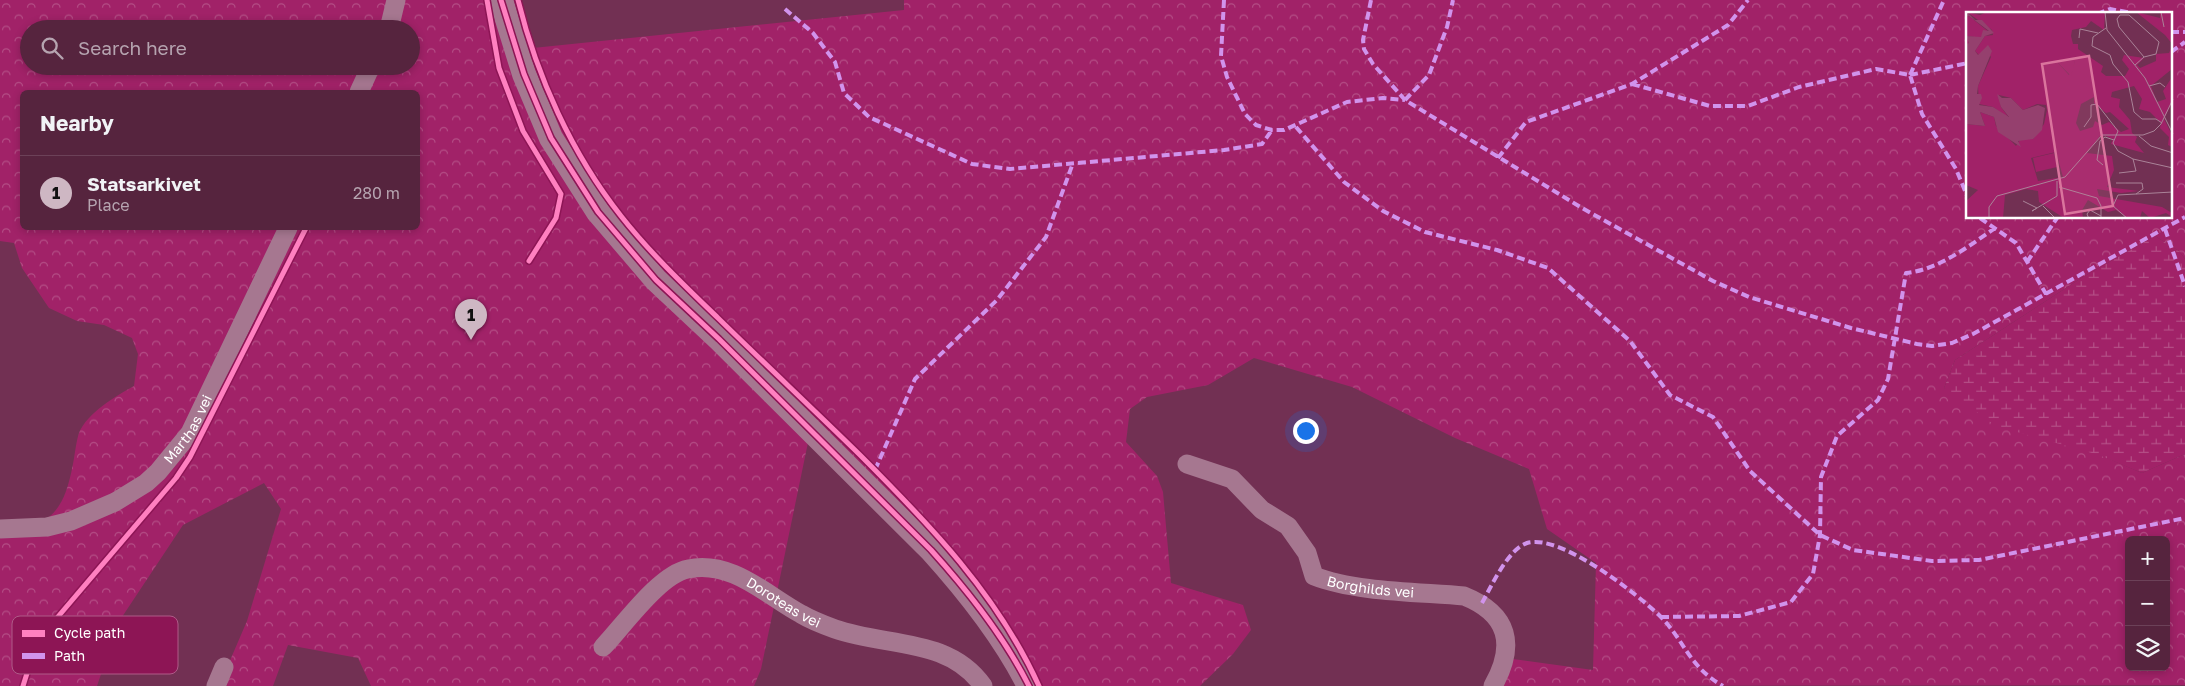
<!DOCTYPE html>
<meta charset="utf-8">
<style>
:root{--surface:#56243e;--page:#5c2c45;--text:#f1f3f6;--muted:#b6a4b0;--line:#6c4158;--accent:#ceb7c3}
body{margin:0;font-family:"Golos Text",sans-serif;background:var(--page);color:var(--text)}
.controls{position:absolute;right:15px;bottom:15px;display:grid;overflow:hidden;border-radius:8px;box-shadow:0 2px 8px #0003}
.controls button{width:45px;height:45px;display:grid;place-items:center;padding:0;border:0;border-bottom:1px solid var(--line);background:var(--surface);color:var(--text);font:25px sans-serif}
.you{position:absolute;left:1305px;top:430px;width:18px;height:18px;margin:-12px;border:4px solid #fff;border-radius:50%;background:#1a73e8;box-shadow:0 0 0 8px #1a73e833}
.badge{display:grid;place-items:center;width:32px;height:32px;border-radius:50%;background:var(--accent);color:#111;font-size:16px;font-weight:700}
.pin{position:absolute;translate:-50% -41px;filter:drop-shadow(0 1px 2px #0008)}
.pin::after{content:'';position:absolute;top:26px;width:18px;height:15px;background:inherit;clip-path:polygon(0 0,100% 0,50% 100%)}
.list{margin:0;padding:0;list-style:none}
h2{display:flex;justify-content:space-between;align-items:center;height:65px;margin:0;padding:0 20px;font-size:21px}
h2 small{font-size:16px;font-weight:400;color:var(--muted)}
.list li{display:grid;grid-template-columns:32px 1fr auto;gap:15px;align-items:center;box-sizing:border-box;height:75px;padding:0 20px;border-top:1px solid var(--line)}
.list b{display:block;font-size:19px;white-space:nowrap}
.list p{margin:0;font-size:16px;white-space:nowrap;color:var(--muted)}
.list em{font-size:16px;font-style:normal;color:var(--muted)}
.icon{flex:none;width:28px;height:28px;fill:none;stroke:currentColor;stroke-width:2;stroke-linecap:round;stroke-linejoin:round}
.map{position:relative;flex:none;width:2185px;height:686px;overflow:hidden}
.search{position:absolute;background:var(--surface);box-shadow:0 2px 8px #0003;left:20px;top:20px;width:400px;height:55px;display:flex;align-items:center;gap:12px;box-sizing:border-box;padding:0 18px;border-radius:28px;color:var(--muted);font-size:19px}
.panel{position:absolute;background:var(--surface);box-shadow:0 2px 8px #0003;left:20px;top:90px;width:400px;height:140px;border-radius:8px}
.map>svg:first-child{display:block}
</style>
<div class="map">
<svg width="2185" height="686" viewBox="0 0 2185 686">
<defs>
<pattern id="forest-crowns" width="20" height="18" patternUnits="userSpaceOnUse" patternTransform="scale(1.25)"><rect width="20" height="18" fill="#a12268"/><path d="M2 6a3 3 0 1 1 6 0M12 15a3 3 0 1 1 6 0" fill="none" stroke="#b44e86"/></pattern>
<pattern id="wetland-marsh" width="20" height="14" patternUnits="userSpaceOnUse" patternTransform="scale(1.25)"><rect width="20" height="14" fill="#a12268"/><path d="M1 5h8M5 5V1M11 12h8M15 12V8" fill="none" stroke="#b44e86"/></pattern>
</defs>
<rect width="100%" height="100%" fill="#723053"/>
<path fill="url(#forest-crowns)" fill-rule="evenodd" d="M 0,0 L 520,0 L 533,48 L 904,10 L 904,0 L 2185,0 L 2185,259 L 2179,251 L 2155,236 L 2083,277 L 1955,360 L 1944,388 L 2142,473 L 2185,454 L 2185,685 L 1484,686 L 1505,658 L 1593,670 L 1596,563 L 1547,529 L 1529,469 L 1455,438 L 1352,387 L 1254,358 L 1208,385 L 1147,397 L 1130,409 L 1126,442 L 1157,476 L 1163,492 L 1171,583 L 1243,605 L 1251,630 L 1233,654 L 1200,686 L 1019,686 L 1021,661 L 811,428 L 761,669 L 754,686 L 371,686 L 358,658 L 288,645 L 273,686 L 219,686 L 247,621 L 281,509 L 264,483 L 183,525 L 118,623 L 97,686 L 0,686 L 0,539 L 2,535 C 51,523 63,515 73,464 C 75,454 76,442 79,433 C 87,413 116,396 134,386 L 138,354 L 132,338 L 104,325 L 77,321 L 49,308 L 22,268 L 14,243 L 0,241 ZM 1968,14 L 2171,14 L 2171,218 L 1968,218 ZM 29,29 L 411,29 L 411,66 L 29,66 ZM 22,92 L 418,92 L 418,228 L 22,228 ZM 2129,540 L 2166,540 L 2166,667 L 2129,667 Z"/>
<path fill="url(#wetland-marsh)" d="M 2155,236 L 2179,251 L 2185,259 L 2185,454 L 2142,473 L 2099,455 L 1996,426 L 1944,388 L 1955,360 L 2083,277 Z"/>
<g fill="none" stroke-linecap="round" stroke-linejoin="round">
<g stroke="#a67790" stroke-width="19">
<path d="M 389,29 L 396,0"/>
<path d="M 359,92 L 371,66"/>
<path id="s1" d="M 1187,464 L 1232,479 L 1262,510 L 1288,526 L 1307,553 L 1314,576 C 1354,592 1420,592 1464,596 C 1509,614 1516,645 1493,686"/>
<path id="s2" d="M 0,529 L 47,527 L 71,521 L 115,502 L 146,483 L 158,472 L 190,433 L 288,228"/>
<path id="s3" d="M 603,647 C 624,625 660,574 688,569 C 732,560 766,595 801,614 C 811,620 824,625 835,629 C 886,647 949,637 983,686"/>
<path d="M 216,686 L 224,667"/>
</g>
<path stroke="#a67790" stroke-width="24" d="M 501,0 L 524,74 L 551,138 L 598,212 L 656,280 L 719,339 L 931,550 C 968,591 1004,636 1029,686"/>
<path stroke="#d193ec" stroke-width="4" stroke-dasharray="8 4" stroke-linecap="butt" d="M 1224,0 L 1221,56 L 1227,77 L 1245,114 L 1256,125 L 1272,130 L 1284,130 L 1347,102 L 1383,98 L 1405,100
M 1371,0 L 1363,40 L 1364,49 L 1373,64 L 1405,100 L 1582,208 L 1713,281 L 1749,297 L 1851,328 L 1917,344 L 1932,346 L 1952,343 L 1973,334 L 2185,217
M 785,9 L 813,33 L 835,62 L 844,93 L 869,117 L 972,164 L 1010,169 L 1224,150 L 1262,144 L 1272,130
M 2097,14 L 2110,9 L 2137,14
M 2171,32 L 2185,32
M 2171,52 L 2185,42
M 1910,75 L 1944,0
M 1910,75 L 1968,63
M 1632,84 L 1710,106 L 1748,106 L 1799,87 L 1876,69 L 1910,75 L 1922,114 L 1956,169 L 1968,198
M 1405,100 L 1429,75 L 1447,27 L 1453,0
M 1296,127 L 1344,182 L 1383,211 L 1425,232 L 1497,250 L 1548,268 L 1630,341 L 1670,395 L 1713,417 L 1750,471 L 1820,535 L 1853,550 L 1932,561 L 1979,560 L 2185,518
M 1498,158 L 1526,122 L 1632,84 L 1728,25 L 1748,0
M 1980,218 L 2016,243 L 2046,294
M 2165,229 L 2185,286
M 2027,262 L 2057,218
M 875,470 L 915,379 L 997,300 L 1046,237 L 1073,163
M 1482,603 C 1491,587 1508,549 1527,543 C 1560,533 1637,594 1660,616 C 1685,641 1688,666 1723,686
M 1661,617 L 1739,616 L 1791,602 L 1813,574 L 1820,535 L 1821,477 L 1837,436 L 1878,400 L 1888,379 L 1906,273 C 1938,270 1969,246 1995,228"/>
<defs>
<path id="cycleway" d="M 487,0 L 499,68 L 523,131 L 561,194 L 556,218 L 529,261
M 501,0 L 524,74 L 551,138 L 598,212 L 656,280 L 719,339 L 931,550 C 968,591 1004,636 1029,686
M 518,0 C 537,77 572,154 621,216 C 650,253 685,286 718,318 C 765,364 813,409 860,455 C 929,524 998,595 1039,686
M 23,686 L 34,651 L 45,632 L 176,478 L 190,457 L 306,228"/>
</defs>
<use href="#cycleway" stroke="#8d1555" stroke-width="8"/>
<use href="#cycleway" stroke="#ff80c0" stroke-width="5"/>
</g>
<g text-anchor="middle" stroke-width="4.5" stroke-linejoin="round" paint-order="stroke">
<g font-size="14" fill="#fff" stroke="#8d1555">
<text dy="5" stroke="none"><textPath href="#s2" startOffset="225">Marthas vei</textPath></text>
<text dy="5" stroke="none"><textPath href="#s1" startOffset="236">Borghilds vei</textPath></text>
<text dy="5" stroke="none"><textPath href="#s3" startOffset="221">Doroteas vei</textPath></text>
</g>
</g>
<g transform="translate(1966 12)">
<rect width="206" height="206" fill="#723053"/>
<path d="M 1,0 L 14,3 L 21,0 L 139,0 L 138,18 L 125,9 L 120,15 L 106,18 L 105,24 L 107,32 L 112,32 L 112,37 L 137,54 L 135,60 L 140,64 L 159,64 L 163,57 L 156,48 L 158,43 L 178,46 L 171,53 L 174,56 L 190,49 L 190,42 L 203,41 L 206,34 L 206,57 L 185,74 L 191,90 L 200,87 L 197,79 L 206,65 L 206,91 L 198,107 L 206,123 L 206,135 L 202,133 L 203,125 L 194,116 L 195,111 L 184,100 L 173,97 L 176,87 L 168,74 L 146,80 L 145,85 L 154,87 L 153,95 L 164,108 L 166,121 L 171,125 L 169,130 L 178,141 L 145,132 L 147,127 L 140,124 L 134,124 L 121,141 L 146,144 L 148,158 L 141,175 L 173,179 L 155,181 L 131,177 L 133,184 L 196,195 L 206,201 L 206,205 L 200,201 L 184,206 L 176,199 L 174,206 L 161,206 L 150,198 L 142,200 L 122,188 L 116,198 L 117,206 L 98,206 L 73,190 L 72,179 L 60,177 L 39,183 L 37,206 L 0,204 L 0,189 L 12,178 L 0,173 L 0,112 L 19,114 L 14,100 L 28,105 L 30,114 L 50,134 L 55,126 L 67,127 L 78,112 L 81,98 L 80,93 L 71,92 L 57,98 L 45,86 L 33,83 L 35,95 L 43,106 L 27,95 L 13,92 L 12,74 L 25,45 L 20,38 L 13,43 L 9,39 L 19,24 L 27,23 L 26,18 ZM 109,49 L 103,63 L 92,51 ZM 128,85 L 128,91 L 140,101 L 144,100 L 163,117 L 155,120 L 143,110 L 136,113 L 129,109 L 127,115 L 114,119 L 110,111 L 115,92 ZM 90,140 L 97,165 L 72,169 L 65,146 ZM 170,0 L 194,6 L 194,0 L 206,0 L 207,33 L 199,23 ZM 3,4 L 23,20 L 16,26 L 1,24 L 3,31 L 0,33 L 0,5 Z" fill="#a12268" fill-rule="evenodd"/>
<path d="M 102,41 L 109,49 L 105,64 L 92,51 Z" fill="#a12268"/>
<path d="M 88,141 L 91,155 L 70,160 L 67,146 Z" fill="#a12268"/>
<path d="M 1,0 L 9,8 L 16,8 L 28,21 L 19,24 L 9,39 L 12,43 L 22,33 L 26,39 L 12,74 L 11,82 L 15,82 L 16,86 L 13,93 L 27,95 L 43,105 L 35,95 L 31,82 L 36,86 L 45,86 L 57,98 L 72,93 L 79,96 L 76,118 L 67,127 L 52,129 L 55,135 L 32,120 L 28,105 L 14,100 L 19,114 L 0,112 L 0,32 L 3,31 L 0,24 L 15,25 L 17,18 L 23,19 L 3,4 L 0,5 Z" fill="#95406e"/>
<path fill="none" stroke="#aa8398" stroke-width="1" d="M 139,0 L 141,18 L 179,66 L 207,122M 195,0 L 198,15M 140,16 L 127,25 L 126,34 L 144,43 L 147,52 L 162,70 L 168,100 L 176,107 L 190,107 L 196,111M 113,26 L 114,17 L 132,21M 169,53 L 178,45 L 190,42 L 193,30 L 163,3 L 154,3 L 151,7 L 153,15 L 178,45M 183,74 L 194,71 L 199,75M 118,115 L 125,105 L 125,93 L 131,92 L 152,119 L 147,131 L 152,139 L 167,147 L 207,156M 173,124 L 185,134 L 207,141M 137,153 L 131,148 L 134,129 L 139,125 L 148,128M 153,161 L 170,159 L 167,147M 150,171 L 176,171 L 177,177 L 170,182M 93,175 L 131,186 L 135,194 L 135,207M 57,189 L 71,196M 77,194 L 90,207M 71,196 L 66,199 L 91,184 L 91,169M 23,207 L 23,195 L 31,184 L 99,165 L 136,123 L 177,123 L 188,119 L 195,112 L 207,87M 123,207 L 121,202 L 124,198 L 135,204M 162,207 L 147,194 L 152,183 L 207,180"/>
<path fill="#da749d" fill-opacity="0.15" stroke="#da749d" stroke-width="2.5" d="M 123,44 L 147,194 L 99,202 L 76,52 Z"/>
<rect width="206" height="206" fill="none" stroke="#fff" stroke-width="2.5"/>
</g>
<rect x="12" y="616" width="166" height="58" rx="8" fill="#8d1555" stroke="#af5b88" stroke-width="1"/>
<rect x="22" y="630" width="23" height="7" fill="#ff80c0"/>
<rect x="22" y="653" width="23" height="6" fill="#d193ec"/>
<g font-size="14" fill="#fff">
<text x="54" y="638">Cycle path</text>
<text x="54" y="661">Path</text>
</g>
</svg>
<div class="controls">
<button>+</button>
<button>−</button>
<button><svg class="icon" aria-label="layers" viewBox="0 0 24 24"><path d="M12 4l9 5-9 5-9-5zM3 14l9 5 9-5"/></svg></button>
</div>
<div class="you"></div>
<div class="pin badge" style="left:471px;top:340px">1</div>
<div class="search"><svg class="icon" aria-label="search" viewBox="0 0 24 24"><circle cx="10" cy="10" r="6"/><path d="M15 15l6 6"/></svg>Search here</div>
<section class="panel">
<h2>Nearby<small></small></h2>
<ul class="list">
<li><span class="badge">1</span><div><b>Statsarkivet</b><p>Place</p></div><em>280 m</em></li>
</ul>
</section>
</div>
